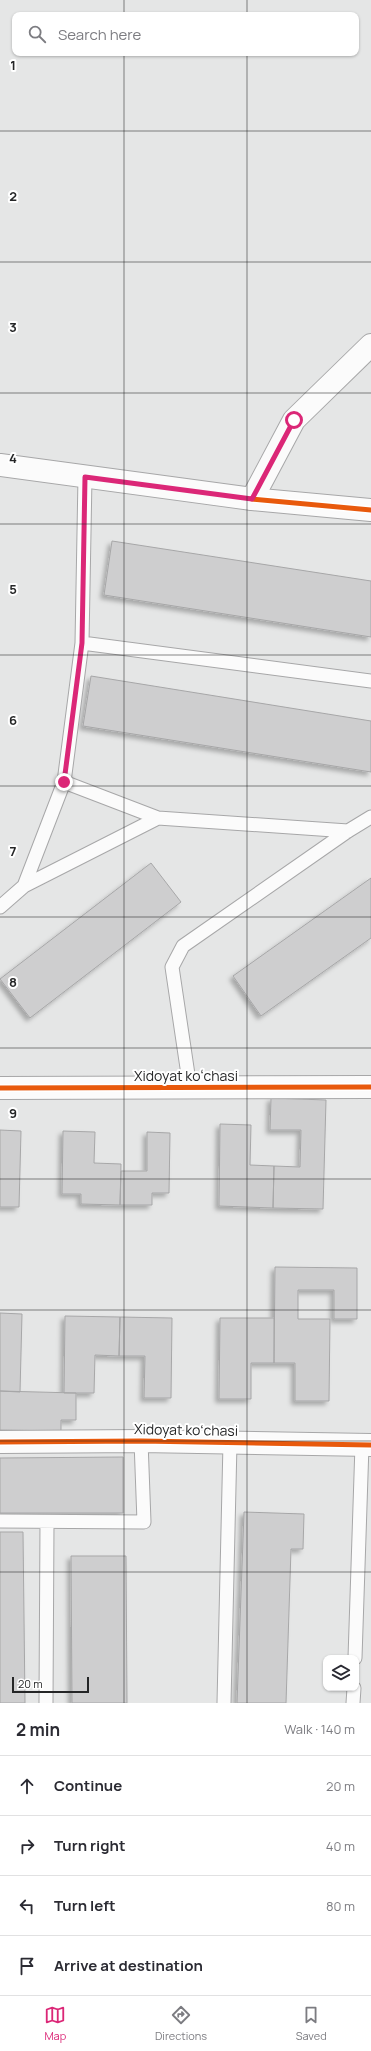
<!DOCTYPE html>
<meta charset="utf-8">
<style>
:root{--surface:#fff;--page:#f2f2f3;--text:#2b2b33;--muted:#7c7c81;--line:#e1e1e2;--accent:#db2777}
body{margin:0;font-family:Manrope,sans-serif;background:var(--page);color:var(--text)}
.controls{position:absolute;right:12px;bottom:12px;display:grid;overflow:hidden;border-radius:8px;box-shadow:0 1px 3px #0004}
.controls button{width:36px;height:36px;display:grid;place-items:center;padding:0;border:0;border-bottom:1px solid var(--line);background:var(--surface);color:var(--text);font:20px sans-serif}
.scale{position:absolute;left:12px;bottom:10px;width:77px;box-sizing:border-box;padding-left:4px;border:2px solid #252627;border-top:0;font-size:11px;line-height:14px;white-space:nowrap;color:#252627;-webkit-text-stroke:3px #fff;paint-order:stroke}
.stop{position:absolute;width:12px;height:12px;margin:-9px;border:3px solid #db2777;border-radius:50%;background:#fff}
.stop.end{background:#db2777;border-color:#fff;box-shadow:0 1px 4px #0008}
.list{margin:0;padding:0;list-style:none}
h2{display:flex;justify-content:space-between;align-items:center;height:52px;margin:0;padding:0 16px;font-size:17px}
h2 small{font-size:13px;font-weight:400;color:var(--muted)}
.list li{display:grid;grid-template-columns:26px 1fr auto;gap:12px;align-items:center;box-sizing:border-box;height:60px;padding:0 16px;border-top:1px solid var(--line)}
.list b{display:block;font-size:15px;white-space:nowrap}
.list em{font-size:13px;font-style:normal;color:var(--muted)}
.icon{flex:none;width:22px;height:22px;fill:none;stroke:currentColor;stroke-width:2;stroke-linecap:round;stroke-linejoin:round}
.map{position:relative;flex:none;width:371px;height:1703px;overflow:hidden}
.search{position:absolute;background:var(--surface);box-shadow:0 1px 3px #0004;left:12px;right:12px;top:12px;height:44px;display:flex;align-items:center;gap:10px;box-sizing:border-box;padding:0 14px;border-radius:8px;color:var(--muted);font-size:15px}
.sheet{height:292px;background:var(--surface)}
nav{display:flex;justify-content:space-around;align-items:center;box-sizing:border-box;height:56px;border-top:1px solid var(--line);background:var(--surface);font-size:11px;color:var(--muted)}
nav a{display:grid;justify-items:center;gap:2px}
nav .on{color:var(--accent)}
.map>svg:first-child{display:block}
</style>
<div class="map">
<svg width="371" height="1703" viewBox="0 0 371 1703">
<defs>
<filter id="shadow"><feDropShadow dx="-3.5" dy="3.5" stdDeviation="2" flood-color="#0004"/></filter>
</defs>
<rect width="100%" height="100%" fill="#e5e6e6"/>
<path fill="#cececf" stroke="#a7a7a8" filter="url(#shadow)" d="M 112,541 L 371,581 L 371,637 L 104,595 Z
M 91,676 L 371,721 L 371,772 L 83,726 Z
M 151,863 L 181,902 L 30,1018 L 0,979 Z
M 371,878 L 371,938 L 261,1016 L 233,976 Z
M 271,1098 L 326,1100 L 323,1209 L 273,1208 L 274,1166 L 300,1167 L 301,1130 L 270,1130 Z
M 220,1124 L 251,1125 L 250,1165 L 274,1166 L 273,1208 L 219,1206 Z
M 0,1130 L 21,1131 L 19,1207 L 0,1207 Z
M 63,1131 L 95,1132 L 94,1163 L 121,1164 L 120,1205 L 81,1204 L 81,1194 L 62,1194 Z
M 147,1132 L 170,1133 L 169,1193 L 152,1193 L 152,1205 L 120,1205 L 121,1171 L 147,1171 Z
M 275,1267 L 357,1268 L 357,1319 L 334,1319 L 334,1290 L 298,1290 L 298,1319 L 330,1319 L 329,1401 L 295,1401 L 295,1363 L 274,1363 Z
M 0,1313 L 22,1314 L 20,1392 L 0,1391 Z
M 65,1316 L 120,1317 L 119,1356 L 95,1355 L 94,1393 L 64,1393 Z
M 120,1317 L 172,1318 L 171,1398 L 144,1398 L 145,1356 L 119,1356 Z
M 220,1318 L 274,1318 L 274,1363 L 251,1363 L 251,1399 L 219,1399 Z
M 0,1391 L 76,1393 L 76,1420 L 61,1420 L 61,1431 L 0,1430 Z
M 123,1457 L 123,1513 L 0,1513 L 0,1458 Z
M 244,1512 L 304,1514 L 303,1549 L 291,1549 L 286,1703 L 237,1703 Z
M 0,1532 L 23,1532 L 25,1703 L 0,1703 Z
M 71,1556 L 126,1556 L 127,1703 L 72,1703 Z"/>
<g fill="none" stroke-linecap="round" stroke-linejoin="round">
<defs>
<path id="service" d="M 82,643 L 371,681
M 64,782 L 158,818
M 24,886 L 64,782 L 82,643 L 85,477
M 0,907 L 24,886 L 158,818 L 348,831
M 190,1088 L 172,967 L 183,946 L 348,831 L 371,817
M 0,1521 L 144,1522 L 141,1441
M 355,1658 L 362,1445
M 46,1703 L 47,1522
M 224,1703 L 230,1443
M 353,1703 L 354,1688"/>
<path id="minor" d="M 0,1088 L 371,1087
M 0,1442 L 141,1441 L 371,1445"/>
<path id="tertiary" d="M 252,499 L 371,510"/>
<path id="secondary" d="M 0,465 L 252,499 L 294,420 L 371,345"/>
</defs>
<use href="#service" stroke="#a7a7a8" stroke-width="15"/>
<use href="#minor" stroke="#a7a7a8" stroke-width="24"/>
<use href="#tertiary" stroke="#a7a7a8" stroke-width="24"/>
<use href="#secondary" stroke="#a7a7a8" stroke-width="24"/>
<use href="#service" stroke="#fbfbfb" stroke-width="13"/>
<use href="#minor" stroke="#fbfbfb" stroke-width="22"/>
<use href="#tertiary" stroke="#fbfbfb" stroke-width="22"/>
<use href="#secondary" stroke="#fbfbfb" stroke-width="22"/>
<defs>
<path id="cycleway" d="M 252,499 L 371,510
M 0,1088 L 371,1087
M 0,1442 L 141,1441 L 371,1445"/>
</defs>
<use href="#cycleway" stroke="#fff" stroke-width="8"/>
<use href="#cycleway" stroke="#e8590c" stroke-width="5"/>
</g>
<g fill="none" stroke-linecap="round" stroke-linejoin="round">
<path stroke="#db2777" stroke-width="5" d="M 64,782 L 82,643 L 85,477 L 252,499 L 294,420"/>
</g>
<path fill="none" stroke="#252627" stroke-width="1" stroke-opacity="0.55" d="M 124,0 L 124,15M 247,0 L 247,15M 124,53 L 124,1703M 247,53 L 247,1703M 0,131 L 371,131M 0,262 L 371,262M 0,393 L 371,393M 0,524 L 371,524M 0,655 L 371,655M 0,786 L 371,786M 0,917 L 371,917M 0,1048 L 371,1048M 0,1179 L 371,1179M 0,1310 L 371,1310M 0,1441 L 371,1441M 0,1572 L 371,1572"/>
<g text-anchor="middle" stroke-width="4" stroke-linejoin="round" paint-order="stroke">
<g font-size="14" fill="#252627" stroke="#fff">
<text x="186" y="1081">Xidoyat koʻchasi</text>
<text transform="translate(186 1430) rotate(1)" y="5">Xidoyat koʻchasi</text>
</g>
</g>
<g font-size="13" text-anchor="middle" font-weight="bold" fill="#252627" stroke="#fff" stroke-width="4" stroke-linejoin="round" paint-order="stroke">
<text x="13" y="70">1</text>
<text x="13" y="201">2</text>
<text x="13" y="332">3</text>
<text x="13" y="463">4</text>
<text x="13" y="594">5</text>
<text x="13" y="725">6</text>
<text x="13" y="856">7</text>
<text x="13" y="987">8</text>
<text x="13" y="1118">9</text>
</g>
</svg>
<div class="controls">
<button><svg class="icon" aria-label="layers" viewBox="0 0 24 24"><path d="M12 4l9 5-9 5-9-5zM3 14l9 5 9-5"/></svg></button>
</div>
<div class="scale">20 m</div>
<div class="stop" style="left:294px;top:420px"></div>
<div class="stop end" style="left:64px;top:782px"></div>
<div class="search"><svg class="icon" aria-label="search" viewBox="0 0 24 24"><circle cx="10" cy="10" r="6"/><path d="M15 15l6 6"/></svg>Search here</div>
</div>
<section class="sheet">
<h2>2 min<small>Walk · 140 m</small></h2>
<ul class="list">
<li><svg class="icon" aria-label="ahead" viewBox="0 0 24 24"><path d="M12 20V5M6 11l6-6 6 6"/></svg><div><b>Continue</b></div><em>20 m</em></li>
<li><svg class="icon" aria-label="right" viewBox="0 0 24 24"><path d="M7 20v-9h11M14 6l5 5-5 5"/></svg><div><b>Turn right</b></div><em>40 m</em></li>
<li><svg class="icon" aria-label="left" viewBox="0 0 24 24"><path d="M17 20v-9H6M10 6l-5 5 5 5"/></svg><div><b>Turn left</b></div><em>80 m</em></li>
<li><svg class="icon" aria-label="arrive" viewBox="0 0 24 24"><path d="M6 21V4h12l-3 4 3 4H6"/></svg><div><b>Arrive at destination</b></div></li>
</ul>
</section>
<nav>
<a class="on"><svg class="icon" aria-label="map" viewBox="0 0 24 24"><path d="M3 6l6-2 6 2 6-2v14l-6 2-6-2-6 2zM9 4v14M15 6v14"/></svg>Map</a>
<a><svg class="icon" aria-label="directions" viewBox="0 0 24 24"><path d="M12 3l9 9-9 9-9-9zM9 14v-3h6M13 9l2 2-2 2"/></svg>Directions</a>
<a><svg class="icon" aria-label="saved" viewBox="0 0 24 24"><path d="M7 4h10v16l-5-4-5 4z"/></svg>Saved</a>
</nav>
